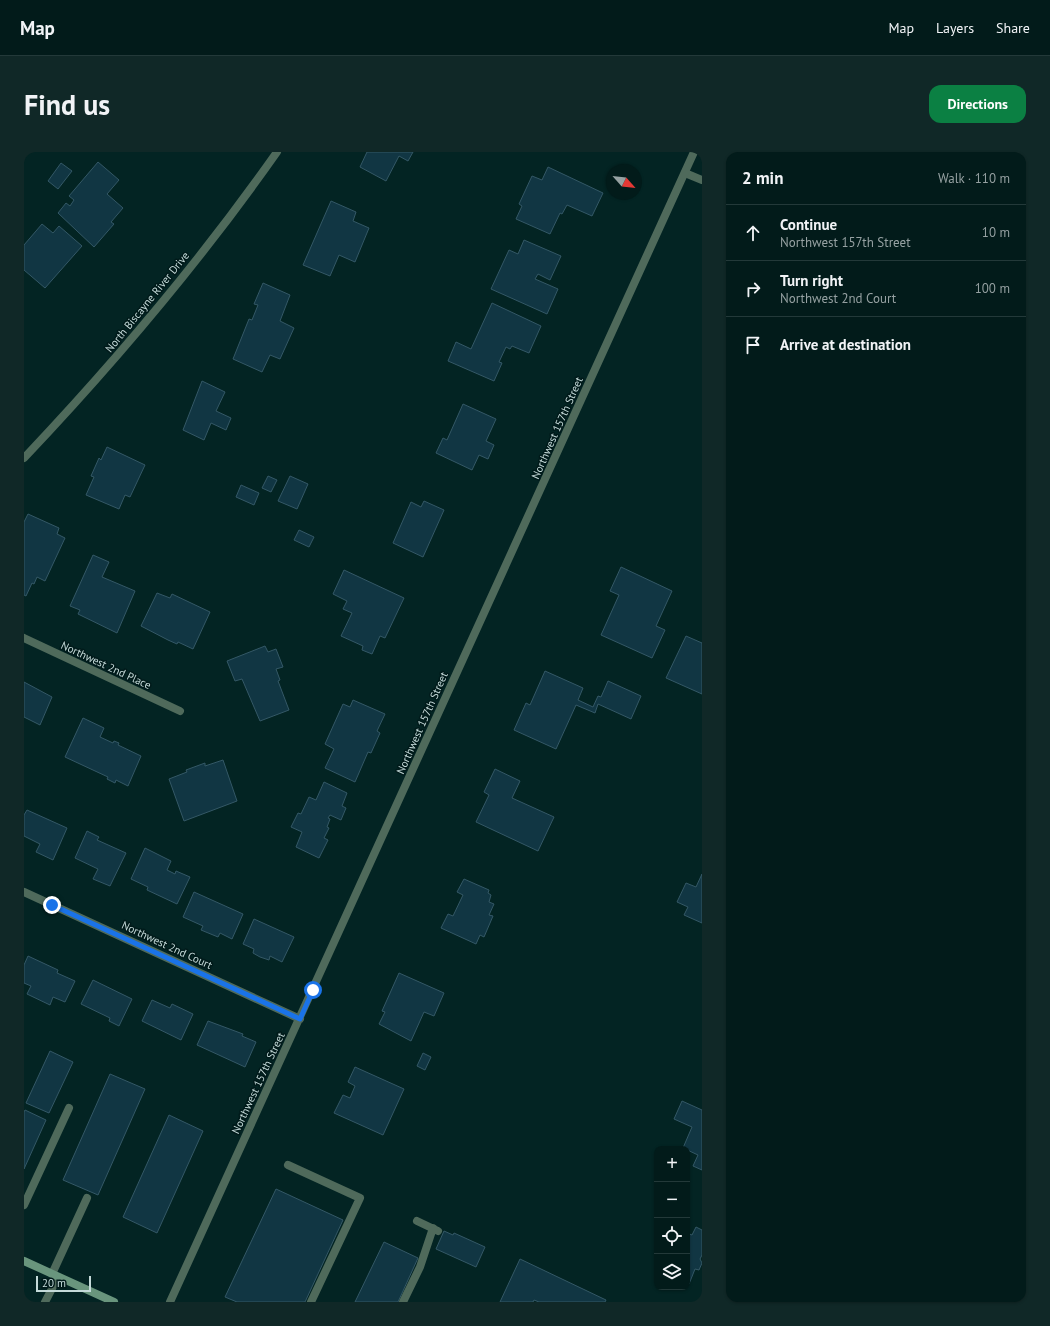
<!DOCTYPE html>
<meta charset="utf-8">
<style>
:root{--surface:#021b1a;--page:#102827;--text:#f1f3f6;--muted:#96a1a2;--line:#233939;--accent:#0b8043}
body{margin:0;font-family:"PT Sans",sans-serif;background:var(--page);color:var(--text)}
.controls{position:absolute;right:12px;bottom:12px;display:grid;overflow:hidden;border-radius:8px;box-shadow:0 1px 3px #0004}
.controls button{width:36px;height:36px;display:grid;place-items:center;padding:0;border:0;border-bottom:1px solid var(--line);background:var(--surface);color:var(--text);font:20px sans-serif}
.compass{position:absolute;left:582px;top:12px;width:36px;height:36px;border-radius:50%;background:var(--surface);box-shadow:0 1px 3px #0004;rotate:117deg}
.scale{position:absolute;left:12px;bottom:10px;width:55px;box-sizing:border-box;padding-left:4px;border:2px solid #c4dad9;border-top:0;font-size:11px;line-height:14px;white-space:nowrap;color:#c4dad9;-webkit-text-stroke:3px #001a1a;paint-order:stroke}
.stop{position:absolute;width:12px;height:12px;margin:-9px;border:3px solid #1a73e8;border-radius:50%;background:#fff}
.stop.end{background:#1a73e8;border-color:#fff;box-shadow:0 1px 4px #0008}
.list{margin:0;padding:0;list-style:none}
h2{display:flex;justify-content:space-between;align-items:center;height:52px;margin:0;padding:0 16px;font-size:17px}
h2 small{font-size:13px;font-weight:400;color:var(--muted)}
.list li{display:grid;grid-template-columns:26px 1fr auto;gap:12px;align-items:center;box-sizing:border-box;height:56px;padding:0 16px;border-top:1px solid var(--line)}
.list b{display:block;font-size:15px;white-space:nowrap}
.list p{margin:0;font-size:13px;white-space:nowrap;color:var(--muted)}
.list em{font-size:13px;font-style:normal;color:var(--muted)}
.icon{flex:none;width:22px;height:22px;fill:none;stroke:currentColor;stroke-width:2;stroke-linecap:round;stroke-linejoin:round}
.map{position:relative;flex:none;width:678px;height:1150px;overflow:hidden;border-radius:12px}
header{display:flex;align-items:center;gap:24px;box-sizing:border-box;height:56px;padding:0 20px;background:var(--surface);border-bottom:1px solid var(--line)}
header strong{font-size:19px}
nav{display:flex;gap:22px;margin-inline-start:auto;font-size:14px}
.intro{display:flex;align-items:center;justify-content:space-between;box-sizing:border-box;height:96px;padding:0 24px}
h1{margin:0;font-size:28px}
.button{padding:10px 18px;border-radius:12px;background:var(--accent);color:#fff;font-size:14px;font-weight:700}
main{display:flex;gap:24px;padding:0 24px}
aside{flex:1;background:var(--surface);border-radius:12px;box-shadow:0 1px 3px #0004}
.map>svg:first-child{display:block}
</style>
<header>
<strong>Map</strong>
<nav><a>Map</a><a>Layers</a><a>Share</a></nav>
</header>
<div class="intro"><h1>Find us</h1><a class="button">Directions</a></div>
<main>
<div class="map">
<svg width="678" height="1150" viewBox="0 0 678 1150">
<rect width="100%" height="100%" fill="#032423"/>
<path fill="#113643" stroke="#345866" d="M 343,0 L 389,0 L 384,9 L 375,4 L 362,29 L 336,15 Z
M 74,10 L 95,28 L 83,42 L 99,56 L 87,70 L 90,72 L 70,95 L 34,61 L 42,51 L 46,54 L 50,48 L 45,44 Z
M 37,11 L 48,19 L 34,37 L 24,29 Z
M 524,15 L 579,41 L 568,64 L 543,53 L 538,62 L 536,61 L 526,82 L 492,67 L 498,54 L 495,52 L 508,24 L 518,28 Z
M 307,49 L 332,60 L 329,69 L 345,76 L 331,110 L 315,103 L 306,124 L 279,113 Z
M 18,72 L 29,81 L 35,74 L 58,94 L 21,136 L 0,118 L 0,93 Z
M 500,88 L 537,104 L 526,128 L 514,122 L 511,127 L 534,137 L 523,162 L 467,137 L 485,98 L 494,102 Z
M 239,131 L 266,143 L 256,169 L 270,176 L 256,207 L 246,203 L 238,220 L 209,207 L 225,167 L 228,168 L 234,153 L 230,152 Z
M 468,151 L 517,174 L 505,201 L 488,194 L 486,197 L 482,195 L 475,210 L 478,211 L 470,229 L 424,209 L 432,190 L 447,197 Z
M 178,229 L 201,240 L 192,259 L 207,266 L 202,278 L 187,271 L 180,288 L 159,278 Z
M 439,252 L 472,267 L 462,289 L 470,293 L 464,307 L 455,303 L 448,318 L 412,301 L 419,286 L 423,288 Z
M 83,295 L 121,313 L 106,345 L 101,343 L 95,357 L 62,343 L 70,325 L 67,324 L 75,306 L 77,308 Z
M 244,324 L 253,328 L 247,340 L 238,336 Z
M 266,324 L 284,332 L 273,357 L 254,349 Z
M 217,333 L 235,341 L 230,353 L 212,345 Z
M 400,349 L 420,358 L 399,405 L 369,391 L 387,350 L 397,355 Z
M 4,362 L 35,376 L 33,382 L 41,386 L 21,429 L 13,425 L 10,432 L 8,431 L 2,444 L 0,443 L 0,370 Z
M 275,378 L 290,385 L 285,395 L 270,388 Z
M 69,403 L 85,410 L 78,425 L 111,439 L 93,481 L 54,462 L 56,458 L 46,454 Z
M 597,415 L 648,439 L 632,474 L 641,478 L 628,506 L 577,483 L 595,443 L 586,439 Z
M 320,418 L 380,446 L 361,486 L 356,484 L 348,502 L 338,498 L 339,494 L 317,484 L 328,461 L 319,457 L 323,449 L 309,442 Z
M 133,441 L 146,446 L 148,442 L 186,460 L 169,497 L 154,490 L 153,492 L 144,488 L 117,474 Z
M 662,484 L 678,491 L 678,542 L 642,526 Z
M 241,494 L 244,500 L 252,497 L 259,515 L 252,517 L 256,528 L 254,529 L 265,558 L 236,569 L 218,527 L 211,529 L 203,509 Z
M 521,519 L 559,536 L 554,548 L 569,555 L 574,544 L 577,545 L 584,529 L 617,544 L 607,567 L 574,552 L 571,561 L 552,553 L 532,597 L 490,578 L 502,551 L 506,553 Z
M 0,530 L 28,545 L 16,573 L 0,565 Z
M 329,548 L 361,562 L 353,579 L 356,581 L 347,601 L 344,600 L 331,630 L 301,616 L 310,597 L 301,592 L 319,552 L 326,555 Z
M 59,566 L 80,576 L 76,585 L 89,591 L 90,589 L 95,591 L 94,593 L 117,604 L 104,634 L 92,628 L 91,631 L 83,627 L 84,625 L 41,605 Z
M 199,608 L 213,649 L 160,669 L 145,627 L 163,620 L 162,618 L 181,611 L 181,614 Z
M 471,617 L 496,629 L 488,646 L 530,665 L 514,699 L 452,670 L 465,643 L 460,640 Z
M 300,630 L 323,641 L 318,654 L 322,656 L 317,668 L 306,663 L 304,666 L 306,667 L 303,675 L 305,676 L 300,686 L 304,688 L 295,706 L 272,695 L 278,680 L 267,675 L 274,661 L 277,662 L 285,645 L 292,648 Z
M 3,658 L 43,676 L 29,708 L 12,700 L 16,692 L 0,684 L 0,663 Z
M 63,679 L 75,685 L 73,688 L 102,701 L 86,734 L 69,727 L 74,717 L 51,706 Z
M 121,696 L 147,709 L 143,718 L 151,722 L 152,719 L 166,725 L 153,752 L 123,738 L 124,735 L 107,727 Z
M 678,722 L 678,771 L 660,763 L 664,755 L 653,750 L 662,731 L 672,735 Z
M 440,727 L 465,738 L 464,741 L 467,743 L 465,750 L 470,752 L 465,763 L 469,764 L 460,785 L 456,783 L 452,792 L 417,776 L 424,762 L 429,764 L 439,743 L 433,740 Z
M 170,740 L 219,762 L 208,787 L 196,781 L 194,785 L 177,778 L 179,774 L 159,765 Z
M 230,767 L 270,785 L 258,810 L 246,804 L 245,808 L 236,805 L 229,801 L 230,797 L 219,792 Z
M 4,804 L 34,818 L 33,821 L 51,829 L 41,850 L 29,845 L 26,853 L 3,842 L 7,834 L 0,831 L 0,813 Z
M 375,821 L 420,841 L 410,864 L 400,860 L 387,889 L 355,872 L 361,860 L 358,859 Z
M 69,828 L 108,847 L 95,874 L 85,869 L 86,866 L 57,852 Z
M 128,848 L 146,856 L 148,852 L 169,862 L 157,888 L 118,869 Z
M 184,869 L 219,882 L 218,884 L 232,890 L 221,915 L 173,893 Z
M 26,899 L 49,910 L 25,961 L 2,951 Z
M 399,901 L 407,905 L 401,918 L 393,914 Z
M 331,915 L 380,937 L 359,983 L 310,961 L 319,943 L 326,946 L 331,934 L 324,930 Z
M 86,922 L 121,937 L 74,1043 L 39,1028 Z
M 658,949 L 678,958 L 678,1018 L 669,1014 L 674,1003 L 659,996 L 668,975 L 650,967 Z
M 1,958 L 22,968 L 0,1017 L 0,960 Z
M 145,963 L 179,979 L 133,1081 L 99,1065 Z
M 252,1037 L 319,1068 L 281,1150 L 213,1150 L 201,1145 Z
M 672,1075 L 678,1078 L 678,1103 L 676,1107 L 678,1111 L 675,1118 L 671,1117 L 665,1132 L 663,1131 L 663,1081 L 668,1083 Z
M 420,1079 L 429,1083 L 430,1081 L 461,1095 L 452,1115 L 412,1097 Z
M 360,1090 L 394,1106 L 374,1150 L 331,1150 Z
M 496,1107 L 582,1148 L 581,1150 L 515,1150 L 510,1148 L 509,1150 L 476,1150 Z"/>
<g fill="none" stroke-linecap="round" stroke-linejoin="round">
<path stroke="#4f6a5b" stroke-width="8" d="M 661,21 L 678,28
M 264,1013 L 336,1046 L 287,1150
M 0,1053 L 45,956
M 393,1069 L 414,1079
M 28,1122 L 63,1046
M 21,1150 L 34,1125
M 379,1150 L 396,1115 L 409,1076"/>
<path stroke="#4f6a5b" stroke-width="8" d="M 0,306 C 91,210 177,108 253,0
M 0,486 L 156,559
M 0,740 L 276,867
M 146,1150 L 670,0"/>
<path stroke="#69957d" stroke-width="8" d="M 0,1109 L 90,1150"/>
</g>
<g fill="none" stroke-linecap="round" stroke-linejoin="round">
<path stroke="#1a73e8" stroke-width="5" d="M 28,753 L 276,867 L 289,838"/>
</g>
<g text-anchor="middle" stroke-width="3" stroke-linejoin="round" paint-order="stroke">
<g font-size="11" fill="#c4dad9" stroke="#001a1a">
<text transform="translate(123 150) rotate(-51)" y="4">North Biscayne River Drive</text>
<text transform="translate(533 276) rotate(-66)" y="4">Northwest 157th Street</text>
<text transform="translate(82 513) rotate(25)" y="4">Northwest 2nd Place</text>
<text transform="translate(398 571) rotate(-66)" y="4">Northwest 157th Street</text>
<text transform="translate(143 793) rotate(25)" y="4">Northwest 2nd Court</text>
<text transform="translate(234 931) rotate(-65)" y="4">Northwest 157th Street</text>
</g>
</g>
</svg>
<div class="controls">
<button>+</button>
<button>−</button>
<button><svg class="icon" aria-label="locate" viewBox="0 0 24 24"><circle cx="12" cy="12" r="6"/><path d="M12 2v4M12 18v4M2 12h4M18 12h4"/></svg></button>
<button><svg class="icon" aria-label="layers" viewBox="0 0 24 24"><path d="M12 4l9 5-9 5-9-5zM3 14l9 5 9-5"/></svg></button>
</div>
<svg class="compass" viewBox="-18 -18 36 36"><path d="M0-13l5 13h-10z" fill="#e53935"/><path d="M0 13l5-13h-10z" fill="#96a1a2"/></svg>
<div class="scale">20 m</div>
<div class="stop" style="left:289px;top:838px"></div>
<div class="stop end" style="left:28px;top:753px"></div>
</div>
<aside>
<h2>2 min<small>Walk · 110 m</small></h2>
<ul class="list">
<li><svg class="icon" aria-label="ahead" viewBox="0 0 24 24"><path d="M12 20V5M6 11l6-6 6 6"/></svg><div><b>Continue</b><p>Northwest 157th Street</p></div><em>10 m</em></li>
<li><svg class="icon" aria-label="right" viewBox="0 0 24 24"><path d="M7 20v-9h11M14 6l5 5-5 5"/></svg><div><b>Turn right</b><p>Northwest 2nd Court</p></div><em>100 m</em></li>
<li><svg class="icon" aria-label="arrive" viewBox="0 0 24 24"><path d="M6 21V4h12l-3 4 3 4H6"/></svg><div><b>Arrive at destination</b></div></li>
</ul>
</aside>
</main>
